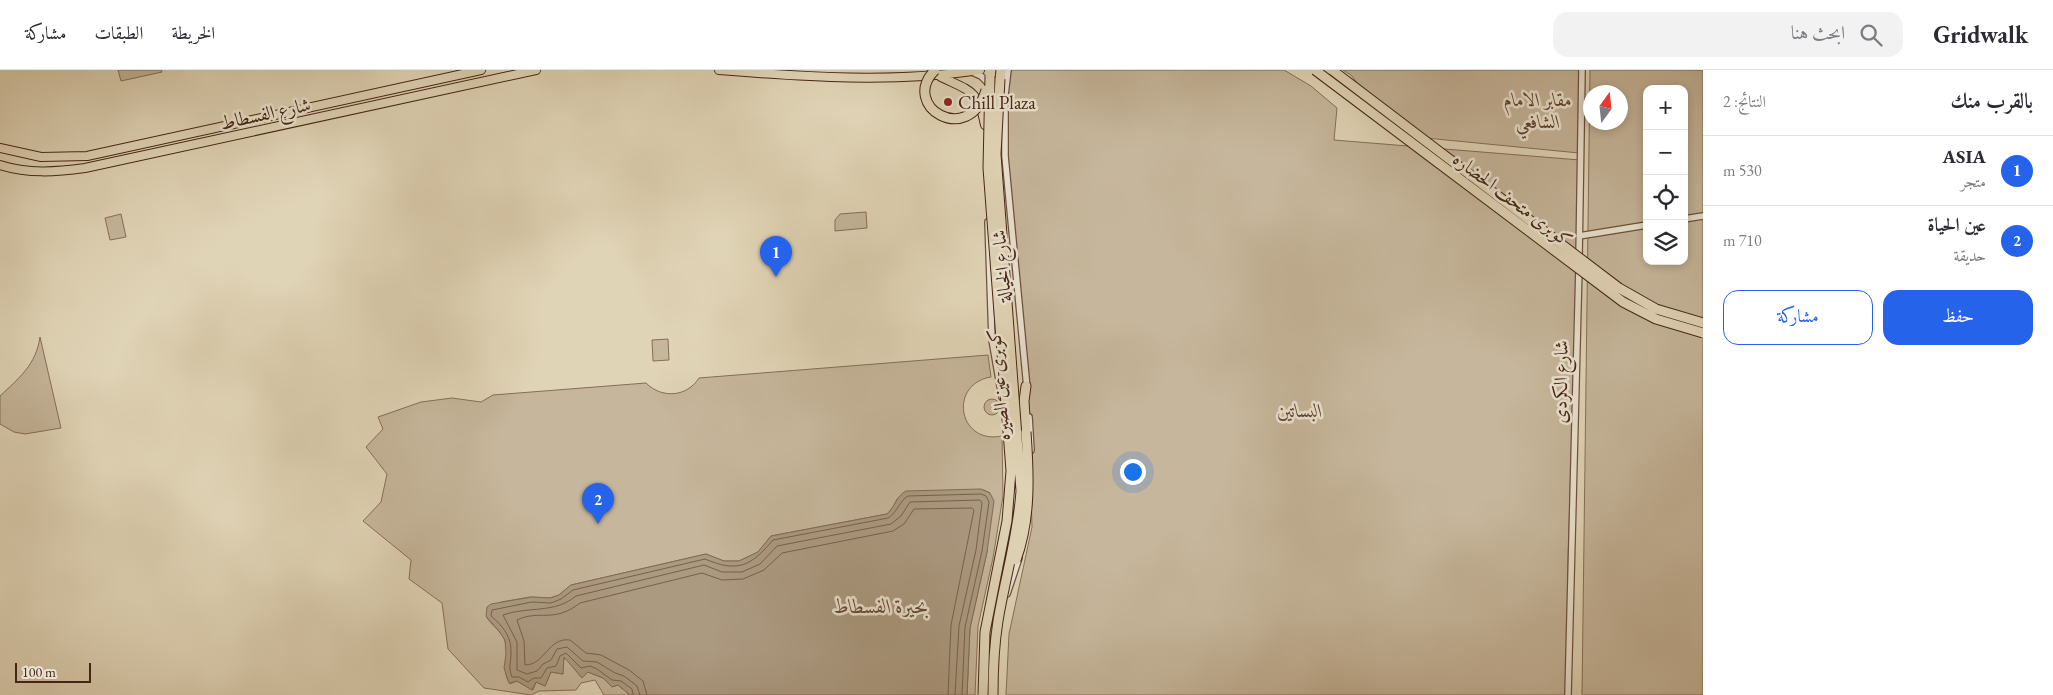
<!DOCTYPE html>
<html lang="ar">
<meta charset="utf-8">
<style>
:root{--surface:#fff;--page:#f2f2f3;--text:#2b2b33;--muted:#7c7c81;--line:#e1e1e2;--accent:#2563eb}
body{margin:0;font-family:"EB Garamond",Amiri,serif;background:var(--page);color:var(--text);direction:rtl}
.controls{position:absolute;right:15px;top:15px;display:grid;overflow:hidden;border-radius:10px;box-shadow:0 2px 8px #0003}
.controls button{width:45px;height:45px;display:grid;place-items:center;padding:0;border:0;border-bottom:1px solid var(--line);background:var(--surface);color:var(--text);font:25px sans-serif}
.compass{position:absolute;left:1583px;top:15px;width:45px;height:45px;border-radius:50%;background:var(--surface);box-shadow:0 2px 8px #0003;rotate:15deg}
.scale{position:absolute;left:15px;bottom:12px;width:76px;box-sizing:border-box;padding-left:5px;border:2px solid #452616;border-top:0;font-size:14px;line-height:18px;white-space:nowrap;color:#452616;-webkit-text-stroke:4px #ebe3d0;paint-order:stroke}
.you{position:absolute;left:1132px;top:401px;width:18px;height:18px;margin:-12px;border:4px solid #fff;border-radius:50%;background:#1a73e8;box-shadow:0 0 0 8px #1a73e833}
.badge{display:grid;place-items:center;width:32px;height:32px;border-radius:50%;background:var(--accent);color:#fff;font-size:16px;font-weight:700}
.pin{position:absolute;translate:-50% -41px;filter:drop-shadow(0 1px 2px #0008)}
.pin::after{content:'';position:absolute;top:26px;width:18px;height:15px;background:inherit;clip-path:polygon(0 0,100% 0,50% 100%)}
.list{margin:0;padding:0;list-style:none}
h2{display:flex;justify-content:space-between;align-items:center;height:65px;margin:0;padding:0 20px;font-size:21px}
h2 small{font-size:16px;font-weight:400;color:var(--muted)}
.list li{display:grid;grid-template-columns:32px 1fr auto;gap:15px;align-items:center;box-sizing:border-box;height:70px;padding:0 20px;border-top:1px solid var(--line)}
.list b{display:block;font-size:19px;white-space:nowrap}
.list p{margin:0;font-size:16px;white-space:nowrap;color:var(--muted)}
.list em{font-size:16px;font-style:normal;color:var(--muted)}
.actions{display:flex;gap:10px;padding:15px 20px}
.actions a{flex:1;padding:11px 0;border:1px solid var(--accent);border-radius:15px;text-align:center;font-size:18px;color:var(--accent)}
.actions .main{background:var(--accent);color:#fff}
.icon{flex:none;width:28px;height:28px;fill:none;stroke:currentColor;stroke-width:2;stroke-linecap:round;stroke-linejoin:round}
.map{position:relative;flex:none;width:1703px;height:625px;overflow:hidden;direction:ltr}
header{display:flex;align-items:center;gap:30px;box-sizing:border-box;height:70px;padding:0 25px;background:var(--surface);border-bottom:1px solid var(--line)}
header strong{font-size:24px}
nav{display:flex;gap:28px;margin-inline-start:auto;font-size:18px}
.search{width:350px;height:45px;background:var(--page);display:flex;align-items:center;gap:12px;box-sizing:border-box;padding:0 18px;border-radius:15px;color:var(--muted);font-size:19px}
main{display:flex}
aside{flex:1;background:var(--surface)}
.map>svg:first-child{display:block}
</style>
<header>
<strong>Gridwalk</strong>
<div class="search"><svg class="icon" aria-label="search" viewBox="0 0 24 24"><circle cx="10" cy="10" r="6"/><path d="M15 15l6 6"/></svg>ابحث هنا</div>
<nav><a>الخريطة</a><a>الطبقات</a><a>مشاركة</a></nav>
</header>
<main>
<aside>
<h2>بالقرب منك<small>النتائج: 2</small></h2>
<ul class="list">
<li><span class="badge">1</span><div><b>ASIA</b><p>متجر</p></div><em>530 m</em></li>
<li><span class="badge">2</span><div><b>عين الحياة</b><p>حديقة</p></div><em>710 m</em></li>
</ul>
<div class="actions"><a class="main">حفظ</a><a>مشاركة</a></div>
</aside>
<div class="map">
<svg width="1703" height="625" viewBox="0 0 1703 625">
<rect width="100%" height="100%" fill="#e0d4b6"/>
<filter id="stains"><feTurbulence type="fractalNoise" baseFrequency=".004" numOctaves="4"/><feColorMatrix values="0 0 0 0 .2 0 0 0 0 .09 0 0 0 0 .02 0 0 0 .5 -.17"/></filter>
<radialGradient id="worn" r=".72"><stop offset=".6" stop-color="#630" stop-opacity="0"/><stop offset="1" stop-color="#630" stop-opacity=".3"/></radialGradient>
<path fill="#c6b69b" stroke="#866e58" fill-rule="evenodd" d="M 118,0 L 161,0 L 162,2 L 121,11 Z
M 1009,0 L 1284,0 L 1311,16 L 1337,38 L 1334,70 L 1580,90 L 1568,492 L 1566,625 L 1006,625 L 1009,564 L 1032,457 L 1029,353 L 1007,71 L 1006,29 Z
M 1343,0 L 1581,0 L 1579,83 L 1426,68 L 1362,19 L 1351,5 Z
M 1590,0 L 1703,0 L 1703,625 L 1582,625 ZM 1647,19 L 1684,19 L 1684,191 L 1647,191 ZM 1590,22 L 1620,22 L 1620,52 L 1590,52 Z
M 866,142 L 867,158 L 835,161 L 835,150 L 840,144 Z
M 121,144 L 126,167 L 110,170 L 105,148 Z
M 40,267 L 61,358 L 25,364 L 14,362 L 0,354 L 0,326 C 19,308 36,295 40,267 Z
M 668,269 L 669,290 L 653,291 L 652,270 Z
M 988,285 L 991,307 C 948,314 958,375 1002,366 L 1003,426 L 993,488 L 978,556 L 975,625 L 967,625 L 970,558 L 987,482 L 990,423 L 984,420 L 897,429 L 894,436 L 887,444 L 771,466 L 758,482 L 739,491 L 724,491 L 706,484 L 571,515 L 559,525 L 550,528 L 530,527 L 501,532 L 486,546 C 491,556 501,560 505,571 C 510,587 500,599 510,614 L 517,611 L 533,620 L 536,612 L 545,616 L 551,602 L 563,604 L 562,594 L 565,587 L 582,608 L 588,602 L 603,608 L 612,617 L 618,615 L 630,625 L 604,625 L 595,610 L 581,613 L 576,620 L 539,621 L 531,625 L 484,618 L 448,579 L 442,533 L 409,509 L 411,490 L 363,451 L 381,432 L 387,404 L 366,377 L 383,359 L 378,347 L 421,332 L 452,328 L 481,332 L 493,325 L 646,313 C 662,329 687,327 699,308 Z
M984 337a8 8 0 1 1 16 0a8 8 0 1 1-16 0Z"/>
<path fill="#ab9980" stroke="#826b56" d="M 981,419 L 990,423 L 994,431 L 987,482 L 970,558 L 967,625 L 630,625 L 618,615 L 612,617 L 603,608 L 588,602 L 582,608 L 564,587 L 563,604 L 551,602 L 545,616 L 536,612 L 532,620 L 517,611 L 509,613 L 504,598 L 506,584 L 505,570 L 499,561 L 486,546 L 487,537 L 491,534 L 532,527 L 550,528 L 559,525 L 571,515 L 706,484 L 724,491 L 739,491 L 758,482 L 771,466 L 887,444 C 895,437 896,426 906,421 Z"/>
<g fill="none" stroke-linecap="round" stroke-linejoin="round">
<path stroke="#78604b" stroke-width="1" d="M 633,625 L 632,619 L 621,611 L 612,610 L 597,599 L 590,596 L 581,598 L 566,583 L 560,586 L 556,596 L 547,598 L 541,608 L 534,608 L 528,612 L 519,607 L 512,607 C 508,598 511,593 511,584 C 512,567 503,556 491,546 L 492,540 L 532,532 L 551,533 L 561,529 L 573,520 L 705,489 C 738,503 751,496 773,470 L 888,448 C 898,442 899,431 908,426 L 981,424 L 986,426 L 989,432 L 982,481 L 965,557 L 962,625
M 640,625 L 637,616 L 624,606 L 615,603 L 597,592 L 583,591 L 567,577 L 557,579 L 551,590 L 543,594 L 537,601 L 527,604 L 517,600 L 517,572 L 503,545 C 529,536 554,544 576,526 L 704,495 L 722,502 L 742,502 L 760,494 L 777,476 L 891,454 L 901,446 L 910,432 L 980,430 L 982,433 L 976,480 L 959,556 L 955,625
M 647,625 L 643,611 L 629,600 L 601,585 L 586,583 L 570,570 C 548,567 545,595 525,595 L 524,571 L 517,550 C 540,539 553,554 580,533 L 702,503 L 722,510 L 743,509 L 764,500 L 782,483 L 893,461 L 904,454 L 914,439 L 972,438 L 974,440 L 951,555 L 948,625"/>
<defs>
<path id="tertiary" d="M 1008,0 L 1005,25 L 1005,86 L 1027,318
M 972,2 L 981,6 L 990,15
M 1684,149 L 1703,146
M 988,152 L 992,270 L 1002,327
M 1579,166 L 1647,155
M 1579,188 L 1582,0
M 1029,347 L 1031,380
M 999,512 L 1009,467 L 1014,415
M 1007,524 L 1019,488
M 1568,625 L 1579,197"/>
<path id="primary" d="M 719,0 C 805,7 894,13 980,0
M 941,7 C 970,21 978,19 985,55
M 0,78 L 41,87 L 87,86 L 481,0
M 0,95 C 28,104 56,102 85,98 L 536,0"/>
<path id="motorway" d="M 1000,9 L 1001,0
M 1026,362 L 1024,331 L 1026,316"/>
</defs>
<use href="#tertiary" stroke="#6c523e" stroke-width="8"/>
<use href="#primary" stroke="#452616" stroke-width="10"/>
<use href="#motorway" stroke="#452616" stroke-width="11"/>
<use href="#tertiary" stroke="#ebe3d0" stroke-width="5.5"/>
<use href="#primary" stroke="#e0d4b6" stroke-width="8"/>
<use href="#motorway" stroke="#e0d4b6" stroke-width="9"/>
<defs>
<path id="motorway-bridge" d="M 935,0 C 899,36 969,78 986,20
M 1315,0 L 1623,232 L 1656,249 L 1703,263
M 1332,0 L 1619,218 L 1656,239 L 1703,253
M 1016,490 C 1031,449 1029,404 1026,362
M 983,625 L 985,562 L 1007,451 L 1011,401 L 988,98 L 990,6
M 993,625 C 993,600 994,576 998,551 C 1005,508 1018,466 1021,421 L 996,84 L 1000,9"/>
</defs>
<use href="#motorway-bridge" stroke="#452616" stroke-width="11" stroke-linecap="butt"/>
<use href="#motorway-bridge" stroke="#e0d4b6" stroke-width="9"/>
</g>
<circle fill="#8f2418" stroke="#ebe3d0" stroke-width="2" cx="948" cy="32" r="5"/>
<g text-anchor="middle" stroke-width="5" stroke-linejoin="round" paint-order="stroke">
<g font-size="19" font-style="italic" fill="#5f4331" stroke="#ebe3d0">
<text x="1538" y="36">مقابر الامام<tspan x="1538" dy="22">الشافعي</tspan></text>
<text x="1300" y="347">البساتين</text>
</g>
<g font-size="19" fill="#452616" stroke="#ebe3d0" text-anchor="start">
<text x="958" y="39">Chill Plaza</text>
</g>
<g font-size="19" fill="#452616" stroke="#ebe3d0">
<text transform="translate(265 43) rotate(-12)" y="7">شارع الفسطاط</text>
<text transform="translate(1513 129) rotate(37)" y="7">كوبرى متحف الحضاره</text>
<text transform="translate(1001 196) rotate(-95)" y="7">شارع الخيالة</text>
<text transform="translate(1560 312) rotate(-89)" y="7">شارع الكردى</text>
<text transform="translate(998 315) rotate(-95)" y="7">كوبرى عين الصيره</text>
</g>
<g font-size="20" font-style="italic" fill="#644836" stroke="#ebe3d0">
<text x="881" y="543">بحيرة الفسطاط</text>
</g>
</g>
<rect width="100%" height="100%" filter="url(#stains)"/>
<rect width="100%" height="100%" fill="url(#worn)"/>
</svg>
<div class="controls">
<button>+</button>
<button>−</button>
<button><svg class="icon" aria-label="locate" viewBox="0 0 24 24"><circle cx="12" cy="12" r="6"/><path d="M12 2v4M12 18v4M2 12h4M18 12h4"/></svg></button>
<button><svg class="icon" aria-label="layers" viewBox="0 0 24 24"><path d="M12 4l9 5-9 5-9-5zM3 14l9 5 9-5"/></svg></button>
</div>
<svg class="compass" viewBox="-18 -18 36 36"><path d="M0-13l5 13h-10z" fill="#e53935"/><path d="M0 13l5-13h-10z" fill="#7c7c81"/></svg>
<div class="scale">100 m</div>
<div class="you"></div>
<div class="pin badge" style="left:776px;top:207px">1</div>
<div class="pin badge" style="left:598px;top:454px">2</div>
</div>
</main>
